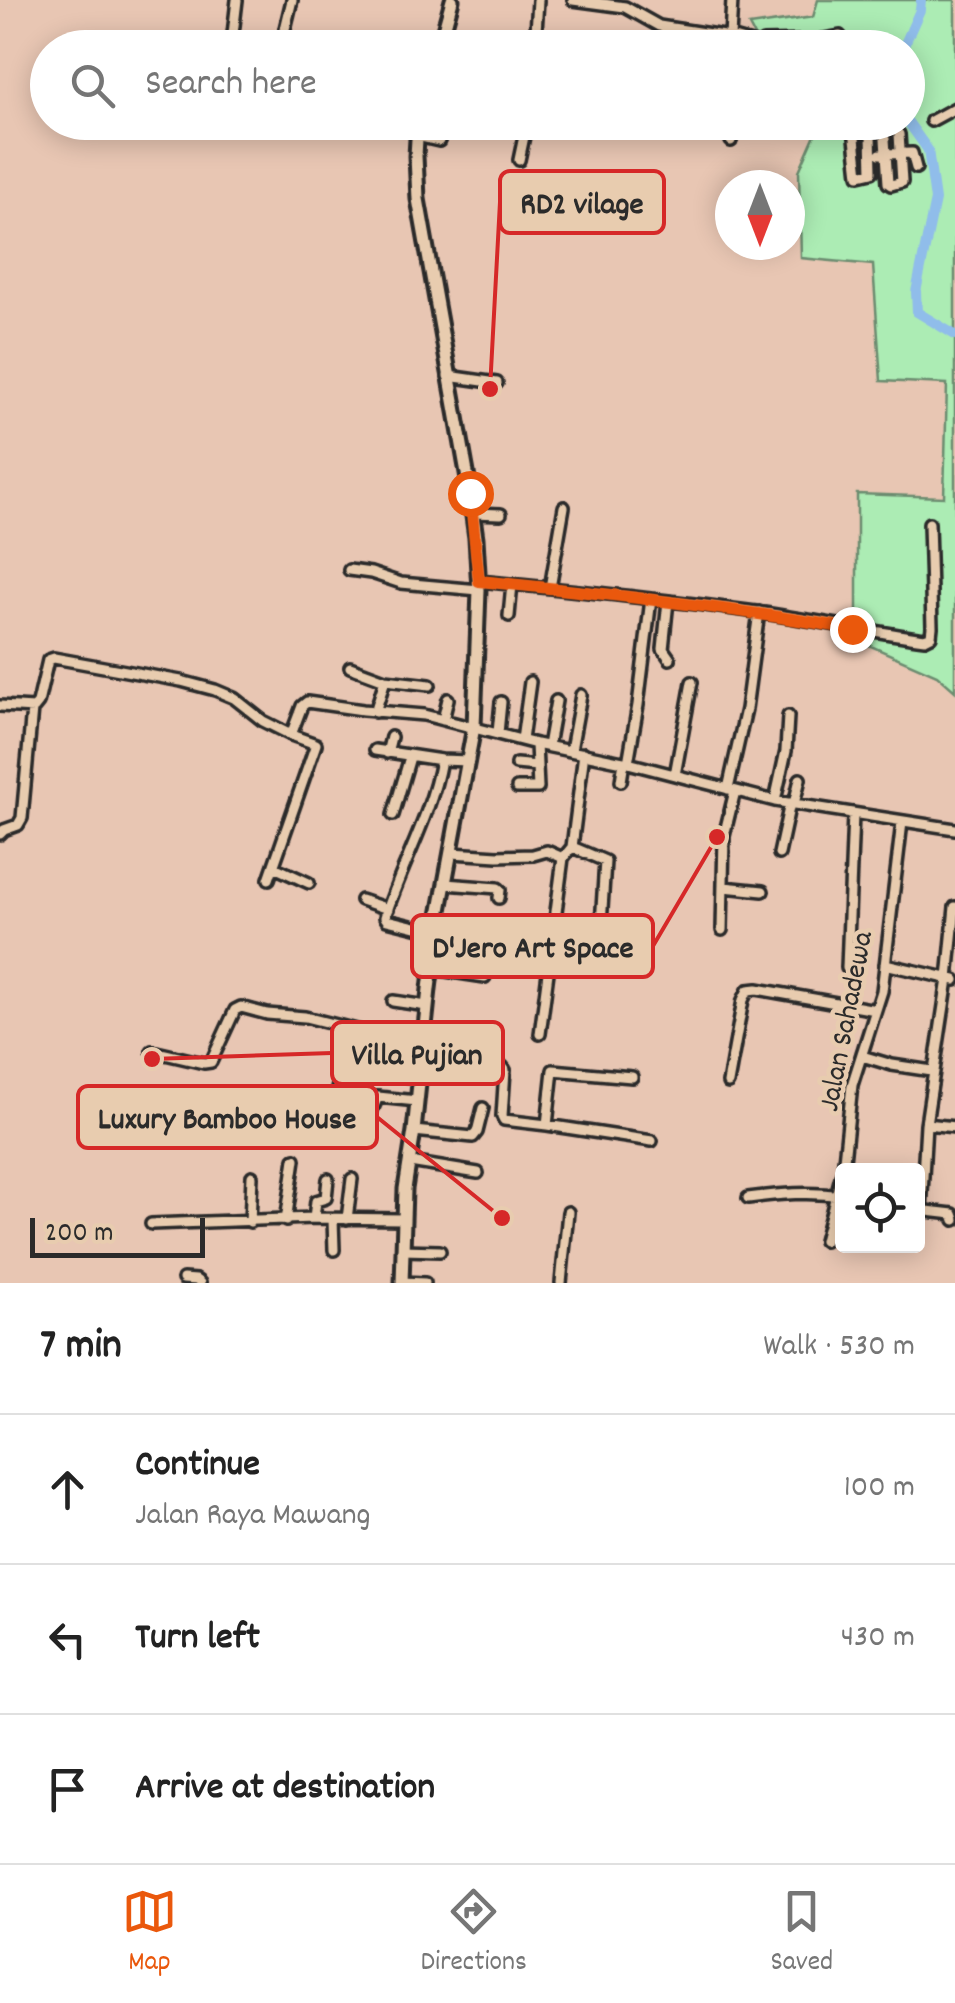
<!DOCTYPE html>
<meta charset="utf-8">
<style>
:root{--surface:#fff;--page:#f2f2f2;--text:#222;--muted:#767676;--line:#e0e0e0;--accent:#ea580c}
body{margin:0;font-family:Dekko,sans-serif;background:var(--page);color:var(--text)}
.controls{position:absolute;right:30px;bottom:30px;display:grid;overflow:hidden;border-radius:10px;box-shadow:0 5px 25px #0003}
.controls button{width:90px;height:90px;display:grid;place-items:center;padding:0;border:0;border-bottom:2px solid var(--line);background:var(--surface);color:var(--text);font:50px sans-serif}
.compass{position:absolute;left:715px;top:170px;width:90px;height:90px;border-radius:50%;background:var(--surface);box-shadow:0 5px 25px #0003;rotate:180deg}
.scale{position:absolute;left:30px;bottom:25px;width:175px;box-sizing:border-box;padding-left:10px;border:5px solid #2b2b2b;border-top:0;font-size:28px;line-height:35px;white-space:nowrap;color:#2b2b2b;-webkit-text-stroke:8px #e8ccaf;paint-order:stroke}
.stop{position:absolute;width:30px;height:30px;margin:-22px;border:8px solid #ea580c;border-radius:50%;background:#fff}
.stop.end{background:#ea580c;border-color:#fff;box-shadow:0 2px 10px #0008}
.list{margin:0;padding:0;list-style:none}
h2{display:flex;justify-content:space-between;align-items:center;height:130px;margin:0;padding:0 40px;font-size:42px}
h2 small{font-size:32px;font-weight:400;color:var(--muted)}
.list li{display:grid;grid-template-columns:65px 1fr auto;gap:30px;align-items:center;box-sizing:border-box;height:150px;padding:0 40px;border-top:2px solid var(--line)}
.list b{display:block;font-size:38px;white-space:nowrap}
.list p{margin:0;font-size:32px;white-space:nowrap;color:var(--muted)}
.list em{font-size:32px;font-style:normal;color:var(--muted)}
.icon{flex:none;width:55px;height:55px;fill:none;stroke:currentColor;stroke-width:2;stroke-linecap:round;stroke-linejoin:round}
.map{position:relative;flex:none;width:955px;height:1283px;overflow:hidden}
.search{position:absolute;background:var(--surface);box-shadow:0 5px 25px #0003;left:30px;right:30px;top:30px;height:110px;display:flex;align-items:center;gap:25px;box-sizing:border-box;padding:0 35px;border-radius:55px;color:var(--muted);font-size:38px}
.sheet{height:580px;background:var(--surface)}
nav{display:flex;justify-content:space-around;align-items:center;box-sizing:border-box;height:140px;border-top:2px solid var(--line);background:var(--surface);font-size:28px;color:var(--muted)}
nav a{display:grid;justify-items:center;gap:5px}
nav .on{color:var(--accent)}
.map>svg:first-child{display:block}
</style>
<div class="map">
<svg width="955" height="1283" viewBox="0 0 955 1283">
<rect width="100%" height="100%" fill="#e8c6b3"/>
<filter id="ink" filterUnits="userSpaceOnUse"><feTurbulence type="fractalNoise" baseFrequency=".01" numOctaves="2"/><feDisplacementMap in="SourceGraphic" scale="20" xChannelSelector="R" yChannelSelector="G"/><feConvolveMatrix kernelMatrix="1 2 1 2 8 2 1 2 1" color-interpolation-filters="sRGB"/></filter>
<g filter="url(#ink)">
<path fill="#acecb4" stroke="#6c8c70" stroke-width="2.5" d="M 818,0 L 955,0 L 955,691 L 937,675 L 857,640 L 857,494 L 944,497 L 947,384 L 881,381 L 873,265 L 801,258 L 799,171 L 820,123 L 908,122 L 908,48 L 760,47 L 749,26 L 813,17 Z"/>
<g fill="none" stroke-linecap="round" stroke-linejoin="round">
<path stroke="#90bdea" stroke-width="10" d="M 903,48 L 920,10 L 921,0
M 908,122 L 928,150 L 935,200 L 916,292 L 917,312 L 955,335"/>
<defs>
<path id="minor" d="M 573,0 L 625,7 L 659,26 L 730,37 L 769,48
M 285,29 L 292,0
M 233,34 L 237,0
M 730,37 L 732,0
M 763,42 L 813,41 L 840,36
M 535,48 L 538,0
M 931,121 L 955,108
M 806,122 L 854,129 L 859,175 L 872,172 L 871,135
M 417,136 L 439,141
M 885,139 L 888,183 L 891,185 L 902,182 L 899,134
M 731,141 L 735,122
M 880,154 L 912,153 L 916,168
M 519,160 L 527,122
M 448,376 L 497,383
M 473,513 L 501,514
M 349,570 L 371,573 L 401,583 L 479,590
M 479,581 C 572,590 664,599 756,612 C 813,620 868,631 925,639 L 931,636 L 932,627 L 929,523
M 550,588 L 564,507
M 668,601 L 663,649 L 670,659
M 509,616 L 512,584
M 350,667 L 385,680 L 430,685
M 0,706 L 34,708 L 38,703 L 48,660 L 54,658 L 181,681 L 215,690 L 234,698 L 263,721 L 291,735 L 316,744 L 269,879
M 375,712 L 385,680
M 443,720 L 448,699
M 498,733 L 501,702
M 291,735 L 302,706 L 307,702 L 363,710 L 424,715 L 536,744 L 628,763 L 775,801 L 955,829
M 522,740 L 530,682
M 548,746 L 556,701
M 375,750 L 441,760 L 469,761
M 571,750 L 581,695
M 387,753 L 391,737
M 628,763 L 638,705 L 651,599
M 516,764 L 537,766 L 536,744
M 675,775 L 692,682
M 621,781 L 624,762
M 517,788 L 538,788 L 537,766
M 728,789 L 746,709 L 759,612
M 775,801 L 786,751 L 788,716
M 794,804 L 800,779
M 393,815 L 410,757
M 0,834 L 4,830 L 18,825 L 22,818 L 32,709
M 572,847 L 605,861 L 600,941
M 452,853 L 498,856 L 533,855 L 547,851 L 563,858
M 779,854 L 790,803
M 274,867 L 309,883
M 445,884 L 498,888 L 500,890 L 499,898
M 724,887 L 763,891
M 361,900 L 388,909
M 722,930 L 724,836 L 735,791
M 436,932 L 387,920 L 385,917 C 402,864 431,816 441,760
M 885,964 L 955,980
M 847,968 L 853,814
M 432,969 L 485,977
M 393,1001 L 427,1006
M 540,1034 L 563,858 L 572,847 L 584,753
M 152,1051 L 204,1063 L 211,1062 L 235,1010 L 241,1007 L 267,1014 L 305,1017 L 381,1036 L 381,1070 L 392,1074 L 419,1078
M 862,1056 L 892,1065 L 932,1071
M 421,1060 L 502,1066 L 505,1070 L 502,1116 L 504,1120 L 547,1125 L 652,1141
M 728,1083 L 743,1000 L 748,990 L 757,989 L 876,1010
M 337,1089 L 345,1062 L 381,1070
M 307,1123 L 359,1132 L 363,1130 L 378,1097 L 417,1101
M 926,1124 L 955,1127
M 547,1125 L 553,1070 L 632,1077
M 414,1131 L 473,1137 L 477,1132 L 483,1108
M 410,1162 L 478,1173
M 843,1170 L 852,1085 L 882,991 L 902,822
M 748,1198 C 780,1194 810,1191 842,1196
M 918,1210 L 953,1214 L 955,1220
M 921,1211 L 926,1124 L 948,979 L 955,907
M 314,1218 L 316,1201 L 326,1198 L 328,1179
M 333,1219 L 334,1250
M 347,1219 L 352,1179
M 286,1221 L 295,1159
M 250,1222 L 252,1176
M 151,1224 L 314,1218 L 403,1219
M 824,1241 L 842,1173
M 402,1250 L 440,1251
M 183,1279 L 196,1280 L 200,1283
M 402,1282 L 425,1283
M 561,1283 L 568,1212"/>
<path id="major" d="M 439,48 L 452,0
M 402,1283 L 405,1189 L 414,1131 L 429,989 L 436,932 L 474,727 L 479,590 L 476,538 L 467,473 L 418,199 L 416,156 L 418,122"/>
</defs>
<use href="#minor" stroke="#2b2b2b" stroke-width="16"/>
<use href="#major" stroke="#2b2b2b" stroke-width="19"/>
<use href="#minor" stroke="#e8ccaf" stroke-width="9"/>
<use href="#major" stroke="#e8ccaf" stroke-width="11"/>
</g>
</g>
<g fill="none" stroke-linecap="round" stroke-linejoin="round" filter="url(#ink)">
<path stroke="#ea580c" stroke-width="12" d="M 470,493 L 479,581 C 604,593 728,607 852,629"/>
</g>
<g text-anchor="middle" stroke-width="9" stroke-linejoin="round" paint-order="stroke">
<g font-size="30" fill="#2b2b2b" stroke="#e8ccaf">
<text transform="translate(844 1021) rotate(-79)" y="10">Jalan Sahadewa</text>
</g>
</g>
<path fill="none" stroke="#d62828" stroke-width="4" d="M490 389L500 202M717 837L653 946M152 1059L332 1053M502 1218L377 1117"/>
<g fill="#d62828" stroke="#e8ccaf" stroke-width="4">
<circle cx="490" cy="389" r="10"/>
<circle cx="717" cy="837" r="10"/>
<circle cx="152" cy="1059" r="10"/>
<circle cx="502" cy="1218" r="10"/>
</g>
<g fill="#e8ccaf" stroke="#d62828" stroke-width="4">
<rect x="500" y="171" width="164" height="62" rx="10"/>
<rect x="412" y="915" width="241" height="62" rx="10"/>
<rect x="332" y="1022" width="171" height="62" rx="10"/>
<rect x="78" y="1086" width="299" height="62" rx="10"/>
</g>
<g font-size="32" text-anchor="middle" font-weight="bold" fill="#2b2b2b">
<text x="582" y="213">RD2 vilage</text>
<text x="533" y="957">D'Jero Art Space</text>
<text x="417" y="1064">Villa Pujian</text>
<text x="227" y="1128">Luxury Bamboo House</text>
</g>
</svg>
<div class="controls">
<button><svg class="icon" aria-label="locate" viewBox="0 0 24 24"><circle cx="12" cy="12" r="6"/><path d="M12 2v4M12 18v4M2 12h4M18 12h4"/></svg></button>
</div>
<svg class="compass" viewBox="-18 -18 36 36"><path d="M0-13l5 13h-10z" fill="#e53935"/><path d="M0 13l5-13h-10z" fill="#767676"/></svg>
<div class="scale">200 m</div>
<div class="stop" style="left:470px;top:493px"></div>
<div class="stop end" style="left:852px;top:629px"></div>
<div class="search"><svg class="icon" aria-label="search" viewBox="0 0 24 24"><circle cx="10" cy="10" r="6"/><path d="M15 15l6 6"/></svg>Search here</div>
</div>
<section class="sheet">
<h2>7 min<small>Walk · 530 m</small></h2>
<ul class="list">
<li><svg class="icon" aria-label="ahead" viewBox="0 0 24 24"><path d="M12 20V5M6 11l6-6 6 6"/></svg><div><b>Continue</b><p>Jalan Raya Mawang</p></div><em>100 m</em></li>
<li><svg class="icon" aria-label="left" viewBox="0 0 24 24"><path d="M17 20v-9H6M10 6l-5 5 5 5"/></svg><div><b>Turn left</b></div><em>430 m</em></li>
<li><svg class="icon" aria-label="arrive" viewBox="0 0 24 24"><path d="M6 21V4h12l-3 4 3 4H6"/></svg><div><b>Arrive at destination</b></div></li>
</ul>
</section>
<nav>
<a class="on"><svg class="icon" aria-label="map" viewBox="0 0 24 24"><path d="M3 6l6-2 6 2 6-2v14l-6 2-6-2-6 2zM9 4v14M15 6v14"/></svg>Map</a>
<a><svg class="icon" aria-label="directions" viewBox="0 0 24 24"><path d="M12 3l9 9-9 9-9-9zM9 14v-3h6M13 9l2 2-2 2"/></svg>Directions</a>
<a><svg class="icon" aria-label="saved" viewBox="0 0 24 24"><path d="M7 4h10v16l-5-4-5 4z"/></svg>Saved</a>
</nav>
